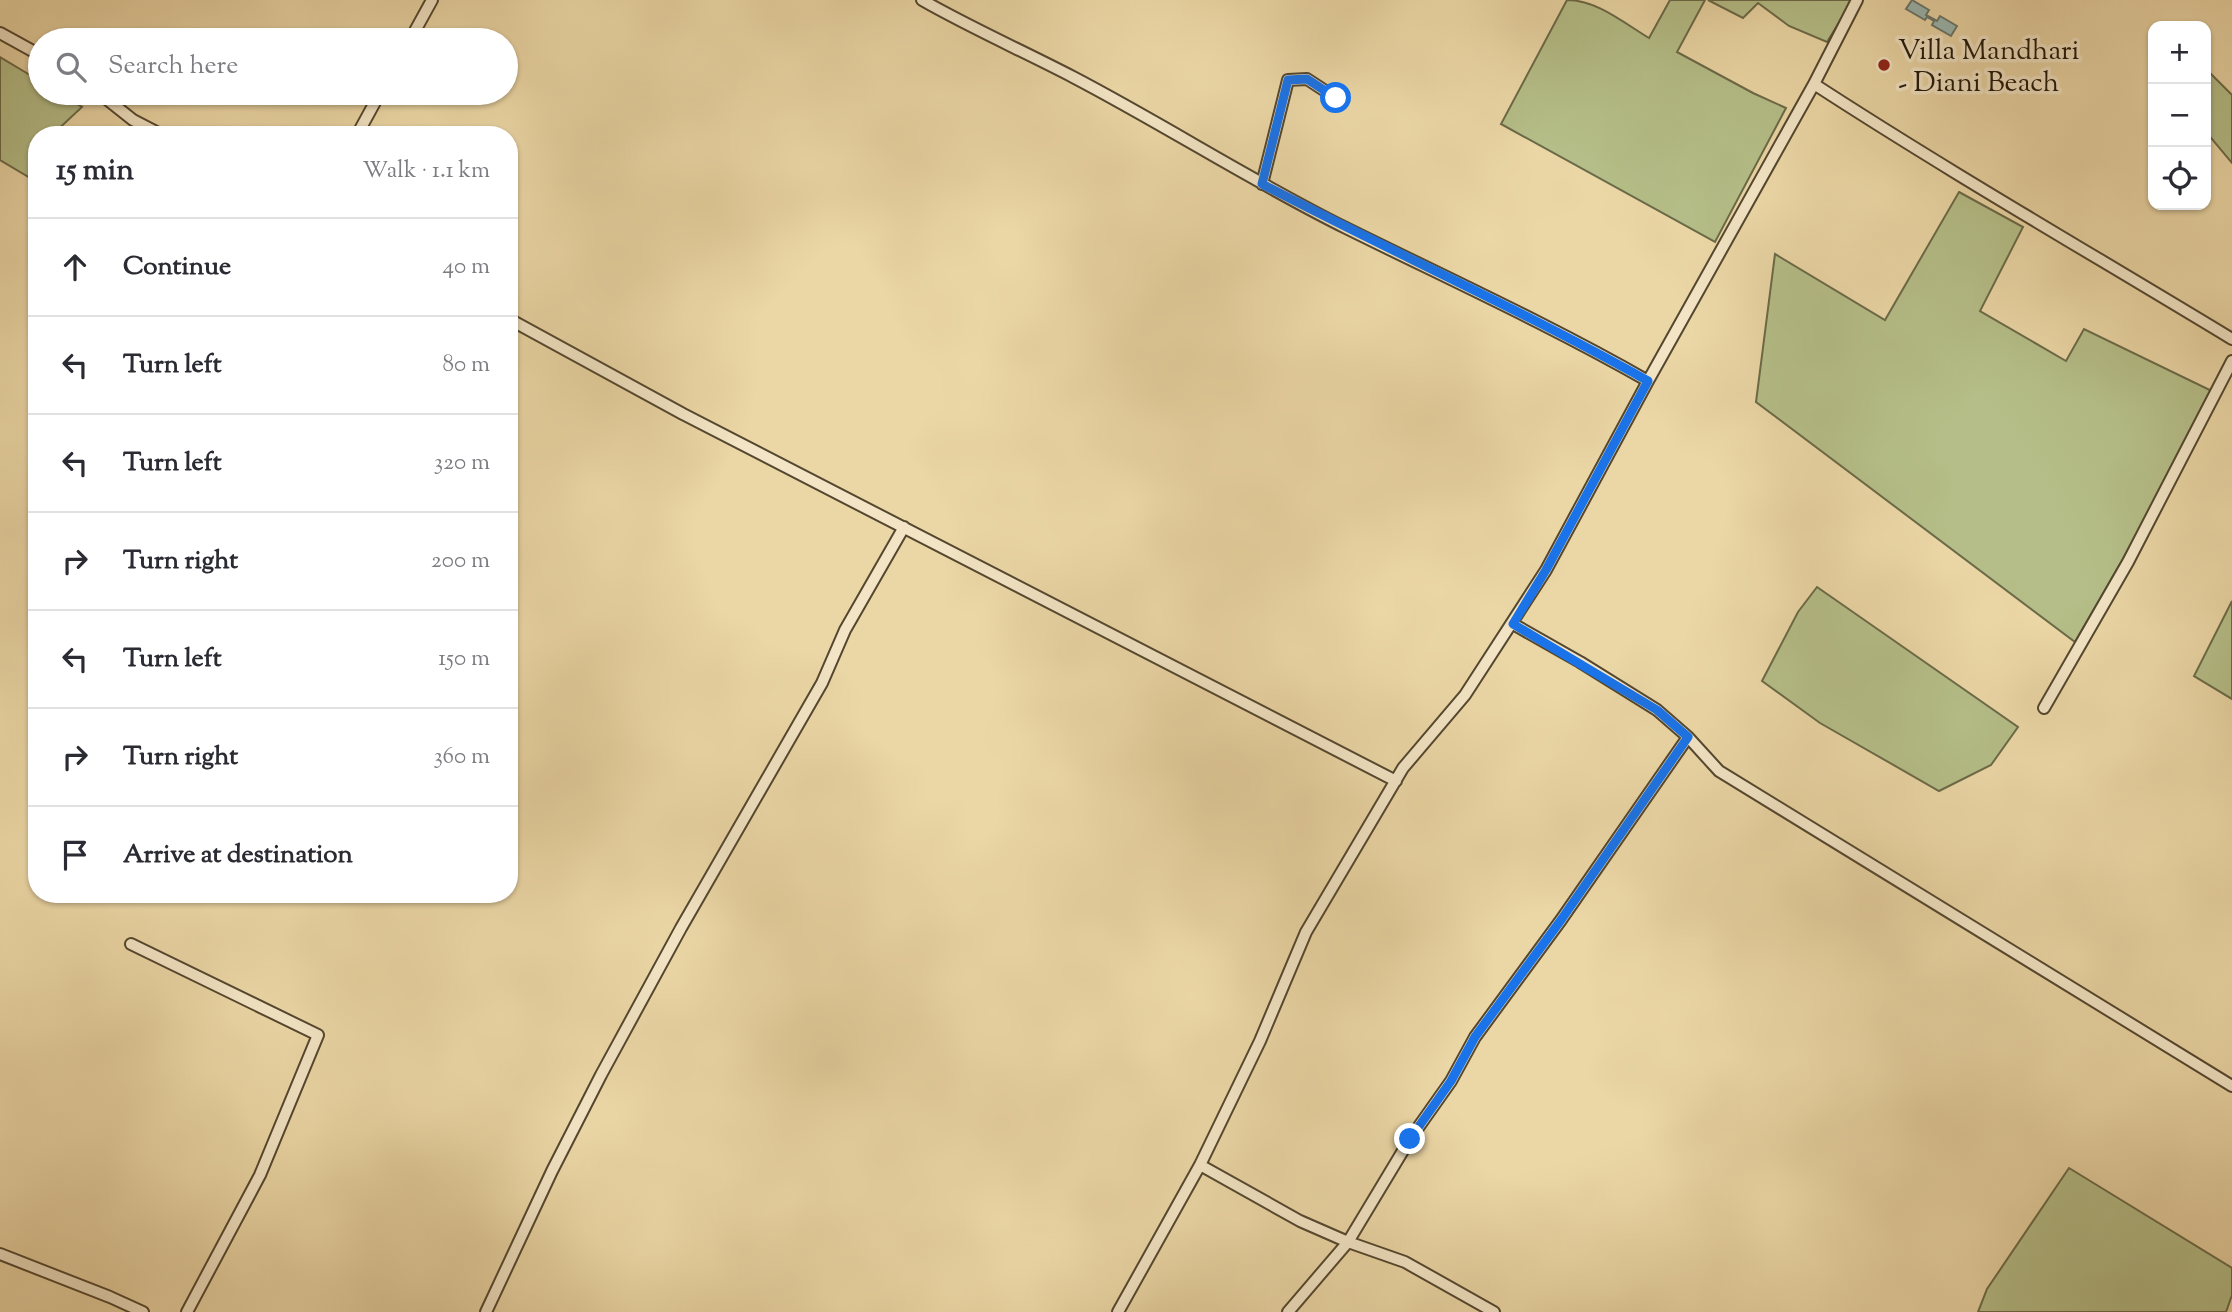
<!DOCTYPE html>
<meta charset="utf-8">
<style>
:root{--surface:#fff;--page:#f7f7f7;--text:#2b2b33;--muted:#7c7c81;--line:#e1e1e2}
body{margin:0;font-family:"Sorts Mill Goudy",serif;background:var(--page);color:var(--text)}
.controls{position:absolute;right:21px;top:21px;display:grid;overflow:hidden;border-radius:14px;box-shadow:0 2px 5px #0004}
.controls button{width:63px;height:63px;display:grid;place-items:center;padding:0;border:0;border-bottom:2px solid var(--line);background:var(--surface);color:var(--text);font:35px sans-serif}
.stop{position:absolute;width:21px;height:21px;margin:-16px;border:5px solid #1a73e8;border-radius:50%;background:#fff}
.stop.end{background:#1a73e8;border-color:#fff;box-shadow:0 2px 7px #0008}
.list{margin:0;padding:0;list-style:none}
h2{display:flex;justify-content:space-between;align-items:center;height:91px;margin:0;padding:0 28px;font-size:30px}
h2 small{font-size:23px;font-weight:400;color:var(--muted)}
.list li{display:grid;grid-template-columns:46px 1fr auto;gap:21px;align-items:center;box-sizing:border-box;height:98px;padding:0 28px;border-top:2px solid var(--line)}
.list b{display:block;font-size:26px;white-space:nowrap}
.list em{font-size:23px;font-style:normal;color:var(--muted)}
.icon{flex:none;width:38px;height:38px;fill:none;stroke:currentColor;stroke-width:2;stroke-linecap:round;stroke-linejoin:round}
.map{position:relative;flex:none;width:2232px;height:1312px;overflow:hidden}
.search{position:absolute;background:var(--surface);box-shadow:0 2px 5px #0004;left:28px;top:28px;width:490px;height:77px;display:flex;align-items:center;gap:18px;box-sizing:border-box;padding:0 24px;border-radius:38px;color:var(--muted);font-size:26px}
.panel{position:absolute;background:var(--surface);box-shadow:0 2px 5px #0004;left:28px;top:126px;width:490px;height:777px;border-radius:28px}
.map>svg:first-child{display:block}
</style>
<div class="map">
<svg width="2232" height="1312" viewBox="0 0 2232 1312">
<rect width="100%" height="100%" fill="#ebd6a5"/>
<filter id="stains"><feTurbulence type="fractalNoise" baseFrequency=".00286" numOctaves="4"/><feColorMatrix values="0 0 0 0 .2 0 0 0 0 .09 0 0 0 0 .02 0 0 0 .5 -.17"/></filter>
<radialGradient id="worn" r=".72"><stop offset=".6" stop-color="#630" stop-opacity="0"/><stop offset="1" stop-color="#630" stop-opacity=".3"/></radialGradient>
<path fill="#b5be88" stroke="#6b6a48" stroke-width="2" d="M 1567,0 C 1597,0 1624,23 1649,38 L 1670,0 L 1705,0 L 1677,52 L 1753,93 L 1786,108 L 1715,242 L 1501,124 Z
M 1708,0 L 1853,0 L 1827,42 L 1789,26 L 1758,3 L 1743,18 Z
M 0,57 L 40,81 L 40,93 L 59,93 L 82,107 L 52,135 L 37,135 L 37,182 L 0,160 Z
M 2210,73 L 2232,95 L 2232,163 L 2206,132 L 2206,78 Z
M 1959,192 L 2023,227 L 1980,311 L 2066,361 L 2084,329 L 2218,394 L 2075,642 L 1756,402 L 1775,254 L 1885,320 Z
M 1817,587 L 2018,727 L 1991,765 L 1939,791 L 1820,723 L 1762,681 L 1798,612 Z
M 2232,601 L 2232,699 L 2194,676 Z
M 2069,1168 L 2232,1268 L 2232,1295 L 2226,1312 L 1978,1312 L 1987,1289 Z"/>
<path fill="#9ab7af" stroke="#6a776c" stroke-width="2" d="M 1912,0 L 1929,10 L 1926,15 L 1937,21 L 1940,16 L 1957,26 L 1951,36 L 1932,25 L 1934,21 L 1927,17 L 1925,20 L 1906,9 Z"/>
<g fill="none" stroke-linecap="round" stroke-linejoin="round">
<defs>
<path id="minor" d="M 922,0 C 971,28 1023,51 1073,77 C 1165,125 1253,182 1346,228 C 1447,278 1550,325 1648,381
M 0,33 L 40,55
M 410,40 L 432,0
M 1814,84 C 1951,173 2092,254 2232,339
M 99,93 L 133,120 L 162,135
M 357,135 L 380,93
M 1262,184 L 1288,80 L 1307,79 L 1336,98
M 509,319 L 683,414 L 1396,781
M 1513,624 L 1580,662 L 1657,710 L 1688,737 L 1719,771 L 2232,1086
M 2044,708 L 2128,562 L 2232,361
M 131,944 L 318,1035 L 260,1175 L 187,1312
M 1200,1165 L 1300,1221 L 1348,1242 L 1405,1262 L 1494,1312
M 0,1254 L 110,1297 L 143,1312
M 486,1312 L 552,1171 L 601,1075 L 681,928 L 822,683 L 845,630 L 904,527
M 1118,1312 L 1200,1165 L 1260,1041 L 1306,932 L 1403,768 L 1465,695 L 1546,570 L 1648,381 L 1814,84 L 1857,0
M 1288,1312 L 1348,1242 L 1410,1139 L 1451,1081 L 1475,1037 L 1561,920 L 1688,737"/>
</defs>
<use href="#minor" stroke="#54472f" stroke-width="14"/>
<use href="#minor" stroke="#f2e4c4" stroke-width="10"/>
</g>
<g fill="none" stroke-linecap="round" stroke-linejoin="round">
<path stroke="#1a73e8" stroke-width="9" d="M 1336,98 L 1307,79 L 1288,80 L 1262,184 C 1390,251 1522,310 1648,381 L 1546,570 L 1513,624 L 1657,710 L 1688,737 L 1561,920 L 1475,1037 L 1451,1081 L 1410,1139"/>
</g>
<circle fill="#8f2418" stroke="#f2e4c4" stroke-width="2.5" cx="1884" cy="65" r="7"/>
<g text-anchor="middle" stroke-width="7" stroke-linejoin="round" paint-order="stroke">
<g font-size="28" fill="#211708" stroke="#f2e4c4" text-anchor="start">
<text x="1898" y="59">Villa Mandhari<tspan x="1898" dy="32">- Diani Beach</tspan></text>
</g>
</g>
<rect width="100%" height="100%" filter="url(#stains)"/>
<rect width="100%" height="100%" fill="url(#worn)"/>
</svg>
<div class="controls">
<button>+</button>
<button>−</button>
<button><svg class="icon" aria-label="locate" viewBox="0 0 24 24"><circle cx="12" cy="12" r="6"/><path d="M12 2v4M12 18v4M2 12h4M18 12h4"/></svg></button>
</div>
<div class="stop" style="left:1336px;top:98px"></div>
<div class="stop end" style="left:1410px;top:1139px"></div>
<div class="search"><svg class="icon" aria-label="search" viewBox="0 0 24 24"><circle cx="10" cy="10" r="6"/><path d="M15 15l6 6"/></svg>Search here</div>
<section class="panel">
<h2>15 min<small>Walk · 1.1 km</small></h2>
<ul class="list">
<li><svg class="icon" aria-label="ahead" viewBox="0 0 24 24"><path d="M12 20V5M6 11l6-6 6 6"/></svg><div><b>Continue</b></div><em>40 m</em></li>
<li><svg class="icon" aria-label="left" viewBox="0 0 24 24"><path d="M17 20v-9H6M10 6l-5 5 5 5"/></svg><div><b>Turn left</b></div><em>80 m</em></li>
<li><svg class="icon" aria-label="left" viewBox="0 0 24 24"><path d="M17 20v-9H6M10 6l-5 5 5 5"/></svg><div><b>Turn left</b></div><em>320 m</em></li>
<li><svg class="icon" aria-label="right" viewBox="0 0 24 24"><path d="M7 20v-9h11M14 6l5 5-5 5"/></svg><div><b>Turn right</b></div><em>200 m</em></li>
<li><svg class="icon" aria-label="left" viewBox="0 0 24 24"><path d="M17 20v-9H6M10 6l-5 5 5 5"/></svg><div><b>Turn left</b></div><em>150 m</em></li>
<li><svg class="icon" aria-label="right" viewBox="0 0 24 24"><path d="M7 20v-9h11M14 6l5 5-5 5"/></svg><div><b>Turn right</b></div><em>360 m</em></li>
<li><svg class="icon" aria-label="arrive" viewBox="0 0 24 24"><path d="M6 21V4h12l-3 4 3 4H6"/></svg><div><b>Arrive at destination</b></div></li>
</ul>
</section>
</div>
